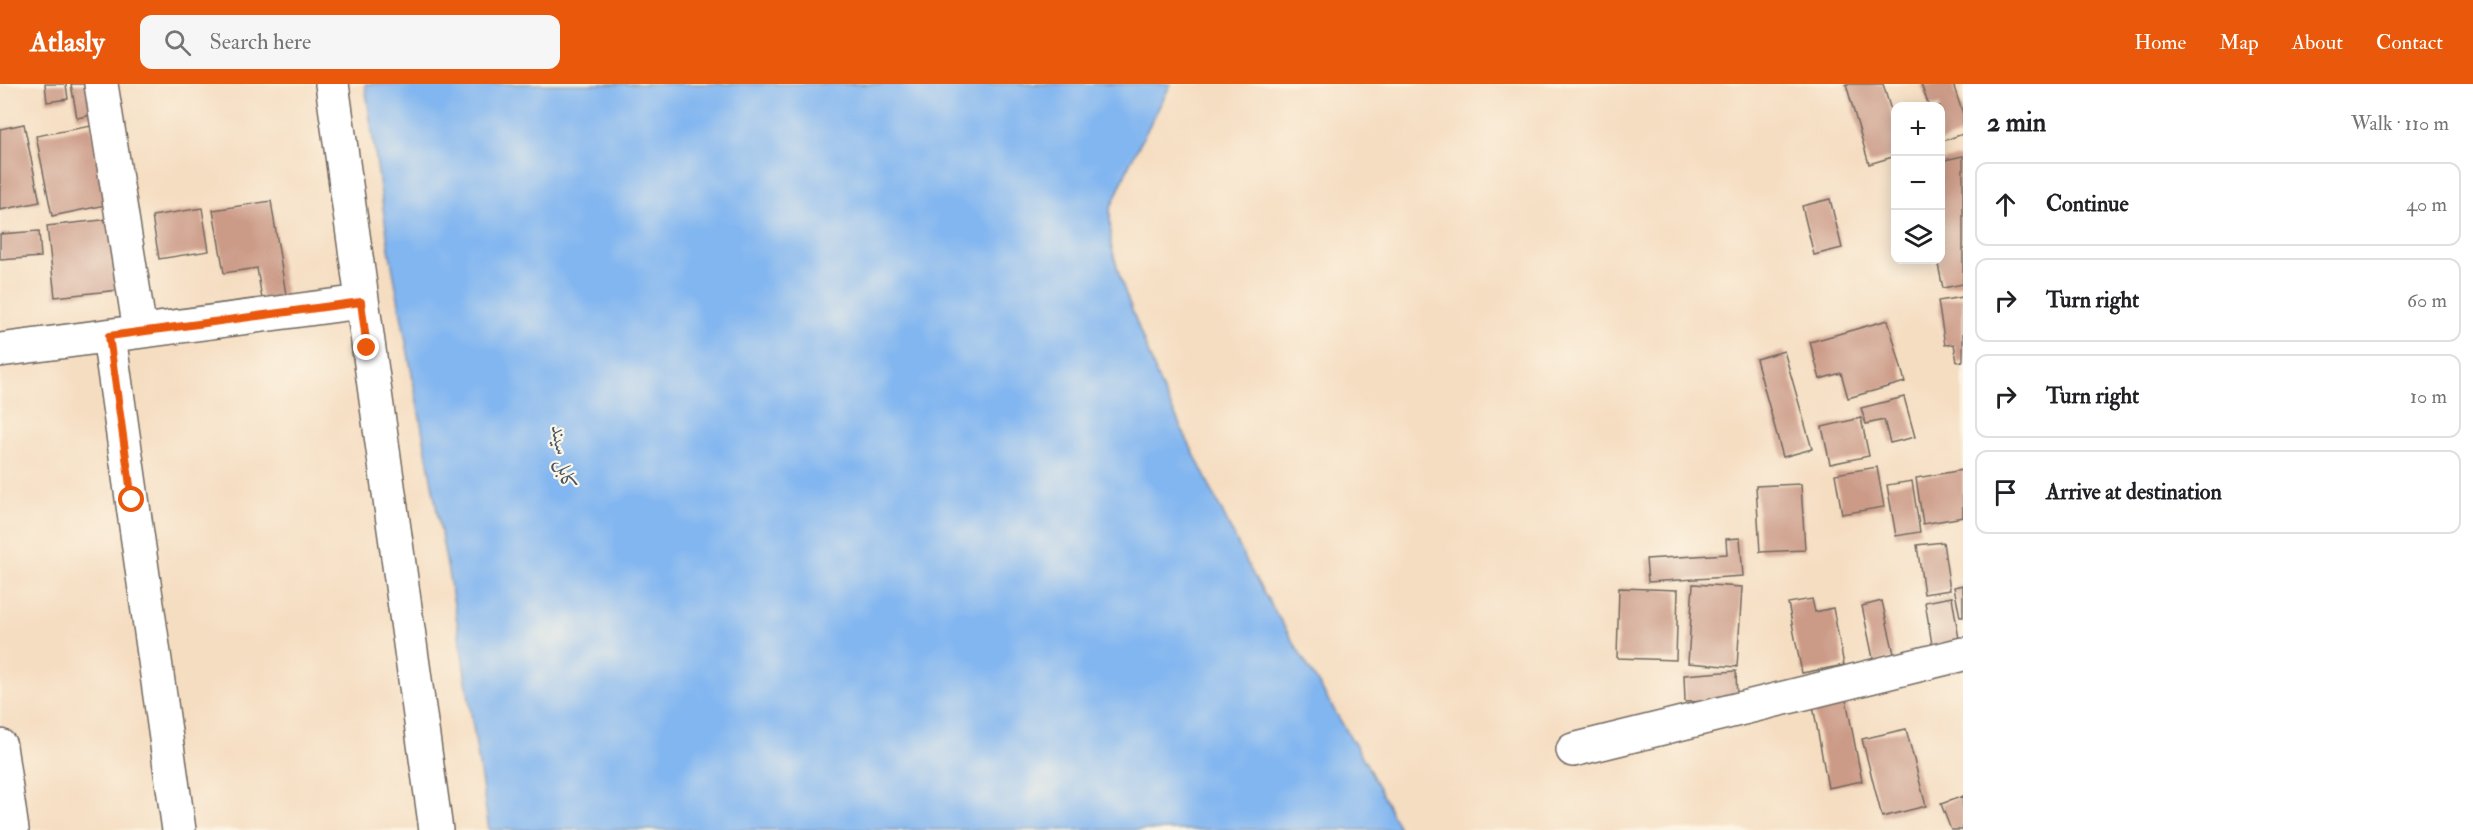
<!DOCTYPE html>
<meta charset="utf-8">
<style>
:root{--surface:#fff;--page:#f6f6f6;--text:#202124;--muted:#757577;--line:#e0e0e0;--accent:#ea580c}
body{margin:0;font-family:"IM FELL Double Pica",Amiri,serif;background:var(--page);color:var(--text)}
.controls{position:absolute;right:18px;top:18px;display:grid;overflow:hidden;border-radius:12px;box-shadow:0 3px 15px #0003}
.controls button{width:54px;height:54px;display:grid;place-items:center;padding:0;border:0;border-bottom:2px solid var(--line);background:var(--surface);color:var(--text);font:30px sans-serif}
.stop{position:absolute;width:18px;height:18px;margin:-14px;border:4px solid #ea580c;border-radius:50%;background:#fff}
.stop.end{background:#ea580c;border-color:#fff;box-shadow:0 2px 6px #0008}
.list{margin:0;padding:0;list-style:none}
h2{display:flex;justify-content:space-between;align-items:center;height:78px;margin:0;padding:0 24px;font-size:26px}
h2 small{font-size:20px;font-weight:400;color:var(--muted)}
.list li{display:grid;grid-template-columns:39px 1fr auto;gap:18px;align-items:center;box-sizing:border-box;height:84px;margin:0 12px 12px;padding:0 12px;border:2px solid var(--line);border-radius:12px}
.list b{display:block;font-size:22px;white-space:nowrap}
.list em{font-size:20px;font-style:normal;color:var(--muted)}
.icon{flex:none;width:33px;height:33px;fill:none;stroke:currentColor;stroke-width:2;stroke-linecap:round;stroke-linejoin:round}
.map{position:relative;flex:none;width:1963px;height:746px;overflow:hidden}
header{display:flex;align-items:center;gap:36px;box-sizing:border-box;height:84px;padding:0 30px;background:var(--accent);color:#fff}
header strong{font-size:28px}
nav{display:flex;gap:33px;margin-inline-start:auto;font-size:21px}
.search{width:420px;height:54px;background:var(--page);display:flex;align-items:center;gap:15px;box-sizing:border-box;padding:0 21px;border-radius:12px;color:var(--muted);font-size:22px}
main{display:flex}
aside{flex:1;background:var(--surface)}
.map>svg:first-child{display:block}
</style>
<header>
<strong>Atlasly</strong>
<div class="search"><svg class="icon" aria-label="search" viewBox="0 0 24 24"><circle cx="10" cy="10" r="6"/><path d="M15 15l6 6"/></svg>Search here</div>
<nav><a>Home</a><a>Map</a><a>About</a><a>Contact</a></nav>
</header>
<main>
<div class="map">
<svg width="1963" height="746" viewBox="0 0 1963 746">
<rect width="100%" height="100%" fill="#fcf5e5"/>
<filter id="ink" filterUnits="userSpaceOnUse"><feTurbulence type="fractalNoise" baseFrequency=".0167" numOctaves="2"/><feDisplacementMap in="SourceGraphic" scale="12" xChannelSelector="R" yChannelSelector="G"/><feConvolveMatrix kernelMatrix="1 2 1 2 8 2 1 2 1" color-interpolation-filters="sRGB"/></filter>
<filter id="wash" filterUnits="userSpaceOnUse"><feTurbulence type="fractalNoise" baseFrequency=".008" numOctaves="4" result="noise"/><feDisplacementMap in="SourceGraphic" scale="24" xChannelSelector="R" yChannelSelector="G"/><feGaussianBlur stdDeviation="1.35" result="paint"/><feColorMatrix in="noise" values="0 0 0 0 0 0 0 0 0 0 0 0 0 0 0 0 0 1.4 0 .05"/><feComposite in="paint" operator="in"/></filter>
<g filter="url(#wash)">
<rect width="100%" height="100%" fill="#f5ddc1"/>
<path fill="#82b6f0" stroke="#56708e" stroke-width="1.5" d="M 365,0 L 1171,0 L 1130,79 L 1110,126 L 1111,161 L 1121,197 L 1160,300 L 1252,489 L 1366,679 L 1400,746 L 489,746 L 456,531 L 389,165 Z"/>
<g id="blocks">
<path fill="#cc9b88" d="M 45,0 L 66,0 L 68,15 L 47,18 Z
M 71,0 L 92,0 L 97,30 L 77,34 Z
M 1846,0 L 1883,0 L 1896,43 L 1896,72 L 1869,80 Z
M 1921,0 L 1953,0 L 1963,30 L 1963,50 L 1940,58 L 1940,22 L 1929,22 Z
M 24,40 L 40,118 L 0,126 L 0,45 Z
M 91,42 L 106,121 L 52,132 L 36,52 Z
M 1963,72 L 1963,200 L 1943,204 L 1937,176 L 1940,176 L 1940,77 Z
M 1830,115 L 1842,164 L 1814,171 L 1802,122 Z
M 271,117 L 287,217 L 263,221 L 257,184 L 224,189 L 213,126 Z
M 202,124 L 209,167 L 159,175 L 152,132 Z
M 111,135 L 119,206 L 55,213 L 47,142 Z
M 39,147 L 41,173 L 0,176 L 0,150 Z
M 1963,213 L 1963,277 L 1957,278 L 1954,260 L 1945,261 L 1938,217 Z
M 1888,236 L 1905,298 L 1848,314 L 1841,289 L 1820,295 L 1810,258 Z
M 1784,267 L 1812,365 L 1783,373 L 1756,275 Z
M 1904,313 L 1915,353 L 1890,359 L 1884,336 L 1866,340 L 1861,324 Z
M 1861,334 L 1869,372 L 1830,380 L 1822,343 Z
M 1877,383 L 1884,423 L 1842,430 L 1835,390 Z
M 1963,386 L 1963,433 L 1923,440 L 1916,394 Z
M 1912,397 L 1920,448 L 1896,452 L 1887,401 Z
M 1801,400 L 1805,466 L 1760,468 L 1756,402 Z
M 1740,454 L 1743,492 L 1648,498 L 1646,475 L 1727,470 L 1726,455 Z
M 1943,458 L 1950,506 L 1924,510 L 1917,461 Z
M 1693,500 L 1742,503 L 1737,583 L 1688,579 Z
M 1963,501 L 1963,533 L 1960,533 L 1954,503 Z
M 1619,504 L 1678,506 L 1676,576 L 1617,574 Z
M 1952,513 L 1960,561 L 1933,566 L 1925,518 Z
M 1812,515 L 1815,528 L 1833,524 L 1844,581 L 1802,589 L 1788,519 Z
M 1882,517 L 1895,574 L 1874,579 L 1862,522 Z
M 1736,587 L 1737,616 L 1685,618 L 1684,591 Z
M 1845,610 L 1862,697 L 1828,704 L 1812,616 Z
M 1906,645 L 1926,722 L 1882,733 L 1862,655 Z
M 1963,712 L 1963,746 L 1951,746 L 1941,720 Z"/>
</g>
</g>
<g filter="url(#ink)">
<use href="#blocks" fill-opacity="0" stroke="#726960" stroke-width="1.5"/>
<g fill="none" stroke-linecap="round" stroke-linejoin="round">
<defs>
<path id="minor" d="M 101,0 L 140,247
M 332,0 L 436,746
M 109,252 L 179,746
M 0,266 L 361,218
M 0,662 L 12,746
M 1573,666 L 1963,570"/>
</defs>
<use href="#minor" stroke="#726960" stroke-width="36"/>
<use href="#minor" stroke="#fff" stroke-width="33"/>
</g>
</g>
<g fill="none" stroke-linecap="round" stroke-linejoin="round" filter="url(#ink)">
<path stroke="#ea580c" stroke-width="8" d="M 132,416 L 109,252 L 361,218 L 367,264"/>
</g>
<g text-anchor="middle" stroke-width="4.5" stroke-linejoin="round" paint-order="stroke">
<g font-size="20" font-style="italic" fill="#455566" stroke="#fcf5e5">
<text transform="translate(564 374) rotate(80)" y="7">کابل سيند</text>
</g>
</g>
</svg>
<div class="controls">
<button>+</button>
<button>−</button>
<button><svg class="icon" aria-label="layers" viewBox="0 0 24 24"><path d="M12 4l9 5-9 5-9-5zM3 14l9 5 9-5"/></svg></button>
</div>
<div class="stop" style="left:132px;top:416px"></div>
<div class="stop end" style="left:367px;top:264px"></div>
</div>
<aside>
<h2>2 min<small>Walk · 110 m</small></h2>
<ul class="list">
<li><svg class="icon" aria-label="ahead" viewBox="0 0 24 24"><path d="M12 20V5M6 11l6-6 6 6"/></svg><div><b>Continue</b></div><em>40 m</em></li>
<li><svg class="icon" aria-label="right" viewBox="0 0 24 24"><path d="M7 20v-9h11M14 6l5 5-5 5"/></svg><div><b>Turn right</b></div><em>60 m</em></li>
<li><svg class="icon" aria-label="right" viewBox="0 0 24 24"><path d="M7 20v-9h11M14 6l5 5-5 5"/></svg><div><b>Turn right</b></div><em>10 m</em></li>
<li><svg class="icon" aria-label="arrive" viewBox="0 0 24 24"><path d="M6 21V4h12l-3 4 3 4H6"/></svg><div><b>Arrive at destination</b></div></li>
</ul>
</aside>
</main>
